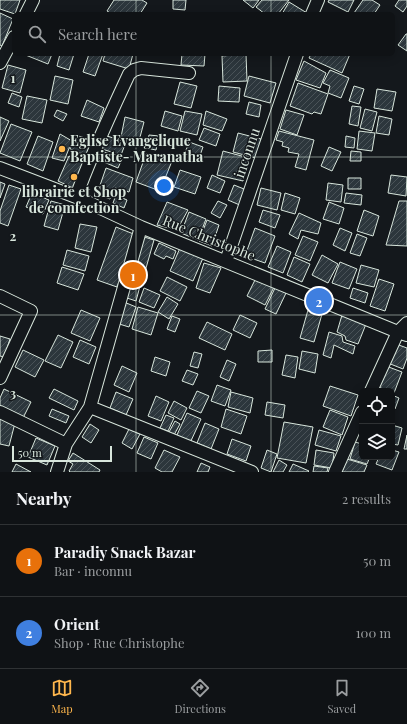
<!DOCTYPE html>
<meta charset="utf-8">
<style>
:root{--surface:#0f1215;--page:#181b1e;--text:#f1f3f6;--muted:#9b9ea0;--line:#2f3234;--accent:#ffb74d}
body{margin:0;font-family:"Playfair Display",serif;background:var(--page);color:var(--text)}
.controls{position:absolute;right:12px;bottom:12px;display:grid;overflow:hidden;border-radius:6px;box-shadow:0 2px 10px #0003}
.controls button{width:36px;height:36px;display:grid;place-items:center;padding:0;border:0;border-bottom:1px solid var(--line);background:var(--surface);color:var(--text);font:20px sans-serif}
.scale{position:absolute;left:12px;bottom:10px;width:100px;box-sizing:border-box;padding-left:4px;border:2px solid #d8e6dc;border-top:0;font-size:11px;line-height:14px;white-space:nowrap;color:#d8e6dc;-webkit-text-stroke:3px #14181c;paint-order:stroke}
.you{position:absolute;left:164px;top:186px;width:14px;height:14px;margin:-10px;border:3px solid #fff;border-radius:50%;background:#1a73e8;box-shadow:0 0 0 6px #1a73e833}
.badge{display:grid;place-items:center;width:26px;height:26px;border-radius:50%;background:var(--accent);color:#fff;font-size:13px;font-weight:700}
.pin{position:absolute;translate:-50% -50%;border:2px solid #fff;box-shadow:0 1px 4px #0006}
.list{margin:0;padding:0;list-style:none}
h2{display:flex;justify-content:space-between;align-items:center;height:52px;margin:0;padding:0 16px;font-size:17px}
h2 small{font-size:13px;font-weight:400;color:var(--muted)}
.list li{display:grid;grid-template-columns:26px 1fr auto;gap:12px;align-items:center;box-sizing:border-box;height:72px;padding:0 16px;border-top:1px solid var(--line)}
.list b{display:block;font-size:15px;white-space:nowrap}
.list p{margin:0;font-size:13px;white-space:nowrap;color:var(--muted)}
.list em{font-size:13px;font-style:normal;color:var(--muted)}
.icon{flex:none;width:22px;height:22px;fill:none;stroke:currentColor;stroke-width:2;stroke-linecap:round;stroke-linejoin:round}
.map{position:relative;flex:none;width:407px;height:472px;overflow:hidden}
.search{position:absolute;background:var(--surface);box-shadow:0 2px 10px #0003;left:12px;right:12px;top:12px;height:44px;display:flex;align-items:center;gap:10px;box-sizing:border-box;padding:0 14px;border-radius:6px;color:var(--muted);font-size:15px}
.sheet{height:196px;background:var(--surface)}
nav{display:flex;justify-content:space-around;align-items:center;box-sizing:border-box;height:56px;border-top:1px solid var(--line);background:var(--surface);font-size:11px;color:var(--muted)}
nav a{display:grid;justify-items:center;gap:2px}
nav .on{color:var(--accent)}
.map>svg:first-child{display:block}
</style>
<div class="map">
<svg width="407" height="472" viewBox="0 0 407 472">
<defs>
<pattern id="building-hatch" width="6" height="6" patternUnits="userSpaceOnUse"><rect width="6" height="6" fill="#2c363c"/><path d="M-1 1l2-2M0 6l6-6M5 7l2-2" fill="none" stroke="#4a5358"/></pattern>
</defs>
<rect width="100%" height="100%" fill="#14181c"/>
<path fill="url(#building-hatch)" stroke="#d8e6dc" d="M 0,0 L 20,0 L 15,14 L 0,9 Z
M 114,0 L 142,0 L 147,3 L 140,14 L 112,14 L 107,11 Z
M 173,0 L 186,0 L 185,10 L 173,9 Z
M 243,0 L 259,0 L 253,8 Z
M 262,0 L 289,0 L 278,14 L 265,14 L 256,7 Z
M 329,0 L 354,0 L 348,12 L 328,2 Z
M 363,0 L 372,0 L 380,5 L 374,14 L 354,13 Z
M 399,0 L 407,0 L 407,6 L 403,12 L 395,6 Z
M 289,2 L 307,13 L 306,14 L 282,14 Z
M 0,13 L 13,19 L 2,46 L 0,45 Z
M 406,34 L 407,34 L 407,51 L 398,45 Z
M 23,54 L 52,54 L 48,64 Z
M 60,54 L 74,54 L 69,70 L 57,66 Z
M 89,54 L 103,54 L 95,76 L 83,72 Z
M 105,54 L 133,54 L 129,69 L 103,61 Z
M 182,54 L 205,54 L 204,66 L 181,65 Z
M 246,54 L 247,81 L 223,82 L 222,56 Z
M 311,54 L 350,54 L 342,73 L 309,58 Z
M 304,61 L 326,73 L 320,88 L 296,80 Z
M 8,65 L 26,70 L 20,93 L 2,88 Z
M 330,70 L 349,78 L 341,98 L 328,93 L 330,86 L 323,83 Z
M 55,76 L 73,80 L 68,104 L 50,100 Z
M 249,76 L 276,83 L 270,103 L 244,96 Z
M 180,82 L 197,86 L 191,108 L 174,104 Z
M 298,83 L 328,94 L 321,114 L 314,112 L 312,114 L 290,106 Z
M 219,86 L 240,88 L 239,102 L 218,101 Z
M 354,86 L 364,89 L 359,104 L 349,101 Z
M 377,89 L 396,92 L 392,111 L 374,108 Z
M 12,93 L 22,97 L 19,107 L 8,103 Z
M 27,96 L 47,100 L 42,123 L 22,119 Z
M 87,100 L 104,108 L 99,122 L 81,116 Z
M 249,102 L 261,105 L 259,117 L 246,114 Z
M 352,106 L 361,107 L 358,126 L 349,124 Z
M 365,109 L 377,112 L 372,131 L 360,128 Z
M 57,110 L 67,114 L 63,121 L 54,116 Z
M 286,110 L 304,115 L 297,135 L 280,129 Z
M 165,111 L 182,116 L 178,131 L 161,126 Z
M 185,111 L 202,114 L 197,135 L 180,131 Z
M 206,111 L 227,119 L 222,131 L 203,125 Z
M 379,116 L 392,119 L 389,135 L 376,133 Z
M 0,117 L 9,121 L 0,141 Z
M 125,117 L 144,122 L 139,141 L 121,137 Z
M 11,124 L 32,132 L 20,161 L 0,153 Z
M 204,128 L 220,134 L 216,146 L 199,140 Z
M 279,131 L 314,140 L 306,170 L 295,167 L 299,154 L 288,152 L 289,148 L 282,146 L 283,142 L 276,140 Z
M 359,131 L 375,133 L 372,151 L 357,149 Z
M 238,133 L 261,139 L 256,158 L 233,152 Z
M 60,134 L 72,141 L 64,161 L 52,158 Z
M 75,135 L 92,140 L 87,156 L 70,149 Z
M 149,135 L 159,136 L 156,150 L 146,148 Z
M 38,136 L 53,142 L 43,171 L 27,164 Z
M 107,136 L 126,142 L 121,155 L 102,149 Z
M 346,136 L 355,138 L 354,148 L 345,147 Z
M 189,142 L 203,147 L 199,158 L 185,153 Z
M 329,147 L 341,152 L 332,171 L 321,166 Z
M 102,151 L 122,159 L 118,168 L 99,160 Z
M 223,151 L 249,158 L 243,181 L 217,175 Z
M 351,151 L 361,152 L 361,161 L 350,161 Z
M 146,154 L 172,161 L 160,191 L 136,182 Z
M 69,156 L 84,163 L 73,188 L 58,181 Z
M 106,168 L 133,178 L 129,192 L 115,188 L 110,199 L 97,194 Z
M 180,170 L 201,177 L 195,194 L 174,187 Z
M 212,175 L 225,181 L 220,193 L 207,188 Z
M 391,175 L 407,177 L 406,196 L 388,193 Z
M 348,178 L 361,178 L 361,189 L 348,189 Z
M 0,182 L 5,184 L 0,198 Z
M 328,183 L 343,185 L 341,202 L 326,200 Z
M 9,185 L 21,189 L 8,226 L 0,223 L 0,211 Z
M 234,185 L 249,191 L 242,206 L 228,200 Z
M 261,188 L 281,193 L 277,210 L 257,205 Z
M 32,193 L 49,200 L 43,214 L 26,207 Z
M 285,193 L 300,198 L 295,214 L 281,210 Z
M 346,193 L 362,195 L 361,205 L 344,203 Z
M 116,195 L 127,200 L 124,208 L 113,203 Z
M 51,201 L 65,205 L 58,230 L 44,226 Z
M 218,201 L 227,205 L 220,218 L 211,213 Z
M 399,201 L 407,201 L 407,246 L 386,245 Z
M 167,202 L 188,210 L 177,230 L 157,225 Z
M 329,202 L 344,208 L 339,224 L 323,219 Z
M 263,210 L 280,215 L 275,228 L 259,222 Z
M 364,210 L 379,216 L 373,236 L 357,231 Z
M 189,212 L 206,219 L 198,240 L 181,233 Z
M 299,213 L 321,223 L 318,234 L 301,230 L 298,239 L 289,234 Z
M 207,220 L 219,225 L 212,246 L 199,241 Z
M 80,224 L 97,227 L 91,252 L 75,248 Z
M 116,227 L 136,235 L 117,287 L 97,280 Z
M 255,228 L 275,236 L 265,263 L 245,256 Z
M 340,228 L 352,233 L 345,251 L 333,245 Z
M 357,234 L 367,238 L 360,256 L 350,253 Z
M 141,236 L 154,240 L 144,275 L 131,271 Z
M 303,236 L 318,242 L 310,261 L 295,255 Z
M 159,243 L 176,251 L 173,259 L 166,256 L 164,259 L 154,254 Z
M 277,246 L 291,252 L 283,273 L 268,267 Z
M 180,248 L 203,258 L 193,281 L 170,271 Z
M 67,250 L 89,256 L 85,271 L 63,265 Z
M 322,255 L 338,264 L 328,283 L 312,275 Z
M 294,257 L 310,264 L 302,282 L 287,275 Z
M 340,262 L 357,269 L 349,289 L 332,283 Z
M 204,263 L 221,268 L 210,293 L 196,288 Z
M 361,265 L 379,270 L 374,287 L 356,283 Z
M 62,267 L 84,274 L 78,290 L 57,283 Z
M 167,277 L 187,287 L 180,301 L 160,291 Z
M 256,278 L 274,287 L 265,305 L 247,296 Z
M 379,279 L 394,284 L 385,311 L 370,306 Z
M 128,283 L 140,286 L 136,301 L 124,297 Z
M 144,288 L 160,295 L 154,308 L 139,302 Z
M 275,288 L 286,293 L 276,314 L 265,309 Z
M 353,288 L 368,293 L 365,303 L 350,298 Z
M 167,297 L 178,304 L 169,319 L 158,312 Z
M 124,302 L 136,307 L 129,327 L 116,323 Z
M 310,303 L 324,307 L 314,342 L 300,338 Z
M 138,307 L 158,313 L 151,335 L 132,329 Z
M 81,310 L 100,318 L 90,341 L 71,333 Z
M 240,315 L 257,323 L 250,338 L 233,330 Z
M 342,315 L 366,324 L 358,344 L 346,340 L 345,336 L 337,332 Z
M 172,316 L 180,319 L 175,332 L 167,329 Z
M 207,322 L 232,334 L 225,350 L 199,338 Z
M 329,332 L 342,336 L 343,342 L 355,346 L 353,354 L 334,345 L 331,358 L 323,355 Z
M 58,335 L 73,342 L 61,368 L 45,361 Z
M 0,336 L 10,339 L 4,357 L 0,356 Z
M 80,340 L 96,347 L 89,364 L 73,357 Z
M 396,344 L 407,348 L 407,358 L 403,369 L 388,363 Z
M 23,350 L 44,360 L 35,377 L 15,367 Z
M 272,350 L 272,362 L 258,362 L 258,351 Z
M 302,351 L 318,354 L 315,373 L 299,369 Z
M 194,352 L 202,354 L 198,368 L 190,366 Z
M 286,355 L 298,357 L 295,378 L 282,375 Z
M 155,357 L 170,362 L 166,376 L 151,371 Z
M 227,360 L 236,364 L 229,381 L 220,377 Z
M 122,366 L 137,373 L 129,392 L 114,385 Z
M 386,366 L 402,372 L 394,393 L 392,392 L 392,391 L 389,391 L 378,387 Z
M 187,370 L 198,374 L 193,385 L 182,381 Z
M 217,385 L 231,390 L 225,406 L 211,401 Z
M 330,386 L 358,395 L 351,416 L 323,406 Z
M 4,389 L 31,402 L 23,418 L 0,406 L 0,398 Z
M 54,389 L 78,401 L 74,410 L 49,398 Z
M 197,391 L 209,396 L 201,413 L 189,408 Z
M 116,392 L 133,399 L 126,415 L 110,408 Z
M 231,392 L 253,398 L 250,413 L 228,407 Z
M 392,395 L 399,398 L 395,409 L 392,408 Z
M 156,396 L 169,402 L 161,421 L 148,416 Z
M 174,401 L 187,408 L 181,420 L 168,413 Z
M 267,402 L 285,405 L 283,418 L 265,415 Z
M 52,409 L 69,416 L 66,423 L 49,416 Z
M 226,409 L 247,416 L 241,434 L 221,427 Z
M 330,410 L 348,417 L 342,435 L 323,427 Z
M 187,413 L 201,419 L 190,443 L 176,437 Z
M 166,415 L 174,418 L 168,431 L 160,428 Z
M 0,419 L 15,423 L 9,446 L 0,444 Z
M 175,421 L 180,424 L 174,435 L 169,432 Z
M 284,422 L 313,427 L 306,463 L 277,458 Z
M 205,423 L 219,429 L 211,449 L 197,443 Z
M 90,424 L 99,430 L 91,443 L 82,437 Z
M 392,425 L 402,428 L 398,445 L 392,444 Z
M 129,429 L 140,434 L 132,449 L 122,443 Z
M 319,430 L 341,436 L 336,451 L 315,445 Z
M 407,435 L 407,449 L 404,449 Z
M 144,437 L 158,443 L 151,459 L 137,453 Z
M 36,438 L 55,446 L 47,465 L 28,457 Z
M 232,439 L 251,446 L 246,461 L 227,454 Z
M 355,442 L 362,444 L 362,457 L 370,457 L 367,464 L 350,459 Z
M 164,450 L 180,457 L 172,472 L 162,472 L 155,468 Z
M 267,450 L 277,454 L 271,472 L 261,468 Z
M 316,450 L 334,453 L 332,468 L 314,465 Z
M 392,450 L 399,452 L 392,470 L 376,464 L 379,457 L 392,457 Z
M 73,453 L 100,470 L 99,472 L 70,472 L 69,471 L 73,464 L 68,461 Z
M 347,459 L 367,465 L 364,472 L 342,472 Z
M 279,460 L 287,465 L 283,472 L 273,472 Z
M 201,463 L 210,467 L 208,472 L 197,472 Z
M 16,464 L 31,472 L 12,472 Z
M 293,464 L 309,471 L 308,472 L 289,472 Z
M 314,466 L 328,468 L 327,472 L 313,472 Z"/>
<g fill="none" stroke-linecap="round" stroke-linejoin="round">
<defs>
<path id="minor" d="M 26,14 L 33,0
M 312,14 L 318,0
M 0,63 L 14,37
M 0,168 L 81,199 L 141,227 L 398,332 L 407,335
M 76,197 C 91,155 110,115 129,74 L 134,70 L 141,68 L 189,73
M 226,261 L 297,54
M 0,296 L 31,311 L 0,378
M 371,391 L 398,332 L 407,323
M 90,407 L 252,472
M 0,412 L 66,444
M 57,472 L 66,444 L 90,407 L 141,227
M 335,472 L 362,412"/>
</defs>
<use href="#minor" stroke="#d8e6dc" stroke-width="14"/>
<use href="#minor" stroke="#14181c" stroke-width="12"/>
</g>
<path fill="none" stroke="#d8e6dc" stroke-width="1" stroke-opacity="0.55" d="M 136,0 L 136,14M 271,0 L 271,14M 136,54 L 136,472M 271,54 L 271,472M 0,157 L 407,157M 0,315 L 407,315"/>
<g fill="#ffb74d" stroke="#14181c" stroke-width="1.5">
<circle cx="62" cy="149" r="4"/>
<circle cx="74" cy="177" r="4"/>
</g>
<g text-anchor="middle" stroke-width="3" stroke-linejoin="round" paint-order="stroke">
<g font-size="14" font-weight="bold" fill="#d8e6dc" stroke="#14181c" text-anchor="start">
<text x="70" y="146">Eglise Evangelique<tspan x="70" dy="16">Baptiste- Maranatha</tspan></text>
<text x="74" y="197" text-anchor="middle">librairie et Shop<tspan x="74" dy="16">de comfection</tspan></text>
</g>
<g font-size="14" fill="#d8e6dc" stroke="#14181c">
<text transform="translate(247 153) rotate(-71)" y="5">inconnu</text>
<text transform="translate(209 238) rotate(22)" y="5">Rue Christophe</text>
</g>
</g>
<g font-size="13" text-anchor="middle" font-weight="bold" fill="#d8e6dc" stroke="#14181c" stroke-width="3" stroke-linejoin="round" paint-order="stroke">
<text x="13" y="83">1</text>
<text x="13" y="241">2</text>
<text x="13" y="398">3</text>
</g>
</svg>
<div class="controls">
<button><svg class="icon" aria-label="locate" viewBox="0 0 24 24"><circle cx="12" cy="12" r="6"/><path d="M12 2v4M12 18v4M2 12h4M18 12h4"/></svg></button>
<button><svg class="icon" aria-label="layers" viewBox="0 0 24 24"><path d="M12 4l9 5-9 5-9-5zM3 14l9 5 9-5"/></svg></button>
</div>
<div class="scale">50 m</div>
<div class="you"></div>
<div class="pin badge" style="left:133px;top:275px;background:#e8710a">1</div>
<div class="pin badge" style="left:319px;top:301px;background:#3f7fe0">2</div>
<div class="search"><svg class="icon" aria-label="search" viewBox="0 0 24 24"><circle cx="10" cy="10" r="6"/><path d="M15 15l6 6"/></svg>Search here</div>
</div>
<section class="sheet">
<h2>Nearby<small>2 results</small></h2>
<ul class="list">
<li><span class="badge" style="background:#e8710a">1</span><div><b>Paradiy Snack Bazar</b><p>Bar · inconnu</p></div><em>50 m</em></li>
<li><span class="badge" style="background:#3f7fe0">2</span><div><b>Orient</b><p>Shop · Rue Christophe</p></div><em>100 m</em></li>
</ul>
</section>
<nav>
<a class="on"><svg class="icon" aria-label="map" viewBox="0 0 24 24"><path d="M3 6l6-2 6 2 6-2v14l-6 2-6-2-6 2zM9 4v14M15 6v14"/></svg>Map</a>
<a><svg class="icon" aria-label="directions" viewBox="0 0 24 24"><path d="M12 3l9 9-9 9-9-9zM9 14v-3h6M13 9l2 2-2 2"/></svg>Directions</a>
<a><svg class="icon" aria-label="saved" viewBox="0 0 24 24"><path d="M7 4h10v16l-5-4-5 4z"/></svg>Saved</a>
</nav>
